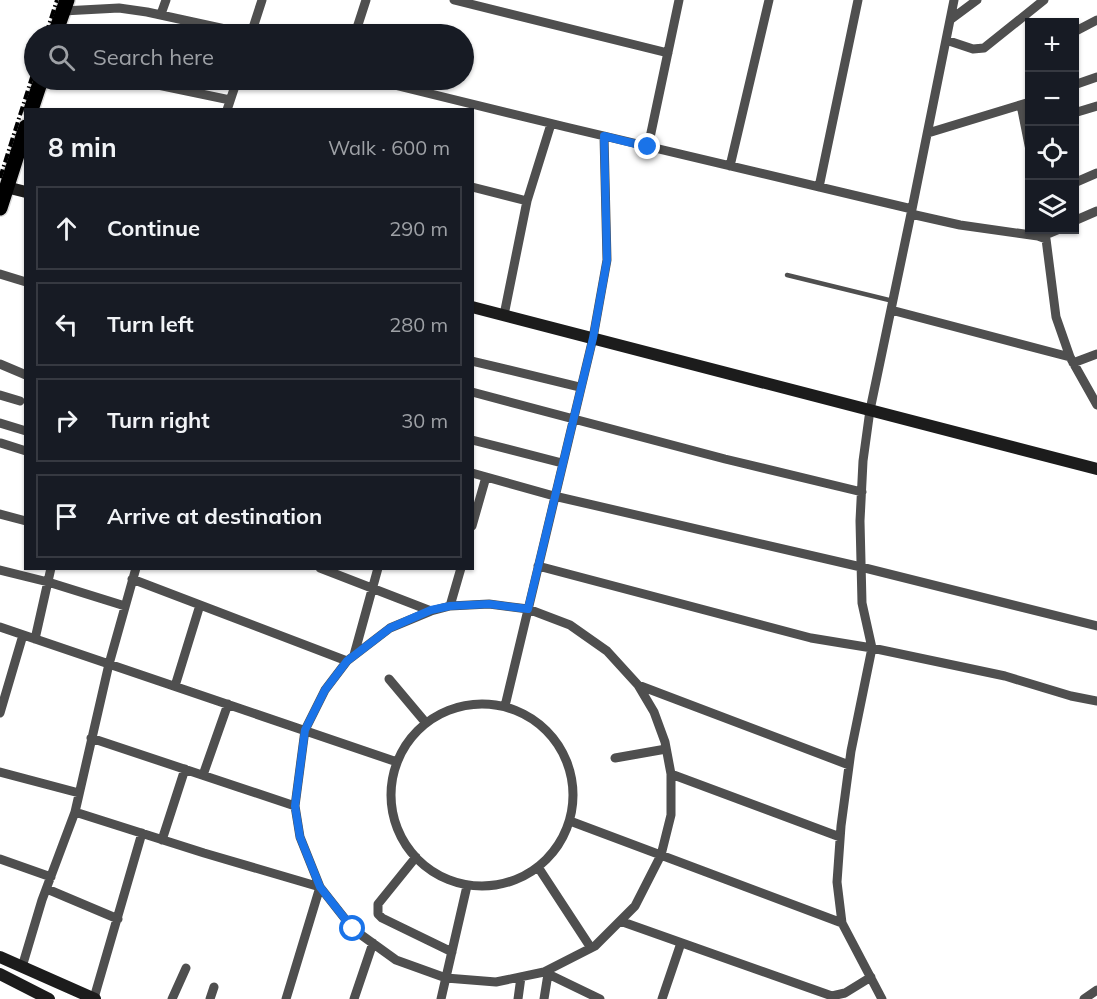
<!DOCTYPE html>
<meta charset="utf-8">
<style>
:root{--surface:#171b24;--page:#242831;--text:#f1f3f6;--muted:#9ea1a6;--line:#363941}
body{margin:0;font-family:Mulish,sans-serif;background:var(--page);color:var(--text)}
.controls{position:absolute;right:18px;top:18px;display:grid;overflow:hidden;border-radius:0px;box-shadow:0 2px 4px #0004}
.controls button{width:54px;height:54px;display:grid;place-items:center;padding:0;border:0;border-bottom:2px solid var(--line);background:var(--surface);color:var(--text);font:30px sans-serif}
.stop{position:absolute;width:18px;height:18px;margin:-14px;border:4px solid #1a73e8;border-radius:50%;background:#fff}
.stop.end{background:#1a73e8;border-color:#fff;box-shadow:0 2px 6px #0008}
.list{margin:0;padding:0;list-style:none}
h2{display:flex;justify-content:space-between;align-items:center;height:78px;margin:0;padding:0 24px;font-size:26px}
h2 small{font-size:20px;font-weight:400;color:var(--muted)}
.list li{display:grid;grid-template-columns:39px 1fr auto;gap:18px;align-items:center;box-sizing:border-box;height:84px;margin:0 12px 12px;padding:0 12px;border:2px solid var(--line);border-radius:0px}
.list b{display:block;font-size:22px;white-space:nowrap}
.list em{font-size:20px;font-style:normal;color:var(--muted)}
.icon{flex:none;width:33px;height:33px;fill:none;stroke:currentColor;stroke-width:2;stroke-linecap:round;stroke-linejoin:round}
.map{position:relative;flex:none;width:1097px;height:999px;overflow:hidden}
.search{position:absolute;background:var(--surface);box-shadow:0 2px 4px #0004;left:24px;top:24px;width:450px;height:66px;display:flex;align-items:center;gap:15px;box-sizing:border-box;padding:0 21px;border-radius:33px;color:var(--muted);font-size:22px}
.panel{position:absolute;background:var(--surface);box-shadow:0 2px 4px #0004;left:24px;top:108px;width:450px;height:462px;border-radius:0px}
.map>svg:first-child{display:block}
</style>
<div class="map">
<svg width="1097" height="999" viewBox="0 0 1097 999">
<rect width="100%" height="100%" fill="#fff"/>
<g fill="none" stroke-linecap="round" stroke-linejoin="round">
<defs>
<path id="primary" d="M 55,34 L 67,0
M 31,110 L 41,80
M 0,208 L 26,127"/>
</defs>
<use href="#primary" stroke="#dbdbdb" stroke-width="18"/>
<path stroke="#4f4f4f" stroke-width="4.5" d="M 787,275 L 893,301"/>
<path stroke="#4f4f4f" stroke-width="9" d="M 454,0 L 668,53
M 63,11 L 119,8 L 147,12 L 248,34
M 161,14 L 166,0
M 950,20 L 977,0
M 1074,32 L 1097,20
M 251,34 L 262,0
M 355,34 L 366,0
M 946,40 L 973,49 L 984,48 L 1044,0
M 134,80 L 230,100
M 374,80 L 566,127 L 912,209 L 954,0
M 1074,85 L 1097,77
M 1021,105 L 1030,150
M 227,110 L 237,80
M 1074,113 L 1097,106
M 928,133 L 1030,102
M 648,147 L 679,0
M 730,166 L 769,0
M 1074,183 L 1097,173
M 472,187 L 527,201
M 819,187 L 858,0
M 911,214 L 960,225 L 1038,236 L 1046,239 L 1056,317 L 1070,357
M 1074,221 L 1097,211
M 1045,235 L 1057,230
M 0,274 L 26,282
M 891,310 L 1070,357 L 1097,405
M 504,315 L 527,201 L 551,124
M 472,361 L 580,387
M 1073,363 L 1097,354
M 0,364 L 26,375
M 472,392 L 725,459 L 862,492
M 0,395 L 20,401
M 0,423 L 26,431
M 472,440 L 562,463
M 1,443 L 26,451
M 472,473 L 554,496 L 861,567 L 1097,626
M 0,514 L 26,521
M 472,526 L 486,477
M 538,566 L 811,638 L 872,648 L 1005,676 L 1071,696 L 1097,701
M 320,568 L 431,611
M 0,570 L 48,582 L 125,606
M 132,579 L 347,661
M 450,606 L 461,568
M 0,627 L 397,762
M 35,639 L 51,568
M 354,655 L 378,568
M 389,679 L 426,723
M 638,685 L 849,765
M 175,686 L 200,605
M391 795a91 91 0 1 1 182 0a91 91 0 1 1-182 0Z
M 505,706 L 593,338 L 607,260 L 604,136
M 0,713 L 23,635
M 91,738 L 295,806
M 615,758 L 666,749
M 0,772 L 79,793
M 671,774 L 840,837
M 203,775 L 228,704
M 75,812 L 109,664 L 136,568
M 570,821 L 842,923
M 162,840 L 185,769
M 416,857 L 378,904 L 378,914 L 382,918 L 452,952
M 0,859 L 51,877
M 538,867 L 591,948
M 47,889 L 118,919
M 620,921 L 832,996 L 845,993 L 871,977
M 22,967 L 42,900 L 75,812 L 204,853 L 320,887 L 286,999
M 544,972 L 595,946 L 635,906 L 661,855 L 671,815 L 671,774 L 665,742 L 654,712 L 638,685 L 607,651 L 570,625 L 528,609 L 489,604 L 450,606 L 431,611 L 390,628 L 347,661 L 325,690 L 305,730 L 295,806 L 300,837 L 320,887 L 353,929 L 396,960 L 446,978 L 496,982 L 544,972 L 600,999
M 94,998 L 142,833
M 172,999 L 186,968
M 210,999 L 214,987
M 354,999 L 373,943
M 441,999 L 467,886
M 518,999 L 521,977
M 544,999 L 548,974
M 662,999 L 681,943
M 882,999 L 842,923 L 837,882 L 841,826 L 851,751 L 872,648 L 862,603 L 860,521 L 863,461 L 870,410 L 912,209
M 1084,999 L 1097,990"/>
<path stroke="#1c1c1c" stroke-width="12" d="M 6,187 L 26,192
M 472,307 L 1097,469
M 0,957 L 95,999
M 0,974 L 49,999"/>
<use href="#primary" stroke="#000" stroke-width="15"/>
<path stroke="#000" stroke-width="4" stroke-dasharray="9 3 1.5 3" stroke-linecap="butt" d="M 46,34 L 57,0
M 0,178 L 34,71"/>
</g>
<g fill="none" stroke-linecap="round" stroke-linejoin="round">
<path stroke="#1a73e8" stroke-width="8" d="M 353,929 L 320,887 L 300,837 L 295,806 L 305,730 L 325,690 L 347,661 L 390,628 L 431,610 L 450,606 L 489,604 L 528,609 L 593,338 L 607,260 L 604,136 L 648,147"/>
</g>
</svg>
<div class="controls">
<button>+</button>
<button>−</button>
<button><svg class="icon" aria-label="locate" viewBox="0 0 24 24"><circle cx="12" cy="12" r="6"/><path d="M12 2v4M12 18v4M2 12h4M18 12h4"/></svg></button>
<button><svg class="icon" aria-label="layers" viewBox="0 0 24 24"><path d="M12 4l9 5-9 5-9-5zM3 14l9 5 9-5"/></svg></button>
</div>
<div class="stop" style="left:353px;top:929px"></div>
<div class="stop end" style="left:648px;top:147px"></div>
<div class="search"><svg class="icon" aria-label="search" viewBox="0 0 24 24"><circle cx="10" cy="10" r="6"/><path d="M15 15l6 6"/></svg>Search here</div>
<section class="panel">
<h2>8 min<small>Walk · 600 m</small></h2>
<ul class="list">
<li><svg class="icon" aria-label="ahead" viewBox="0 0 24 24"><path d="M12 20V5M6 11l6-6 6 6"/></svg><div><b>Continue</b></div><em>290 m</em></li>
<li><svg class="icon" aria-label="left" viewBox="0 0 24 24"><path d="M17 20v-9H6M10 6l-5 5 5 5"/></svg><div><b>Turn left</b></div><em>280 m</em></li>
<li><svg class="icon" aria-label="right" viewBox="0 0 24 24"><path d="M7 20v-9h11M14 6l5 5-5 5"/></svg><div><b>Turn right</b></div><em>30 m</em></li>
<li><svg class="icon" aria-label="arrive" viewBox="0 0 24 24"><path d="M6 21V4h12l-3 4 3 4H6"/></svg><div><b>Arrive at destination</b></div></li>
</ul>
</section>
</div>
